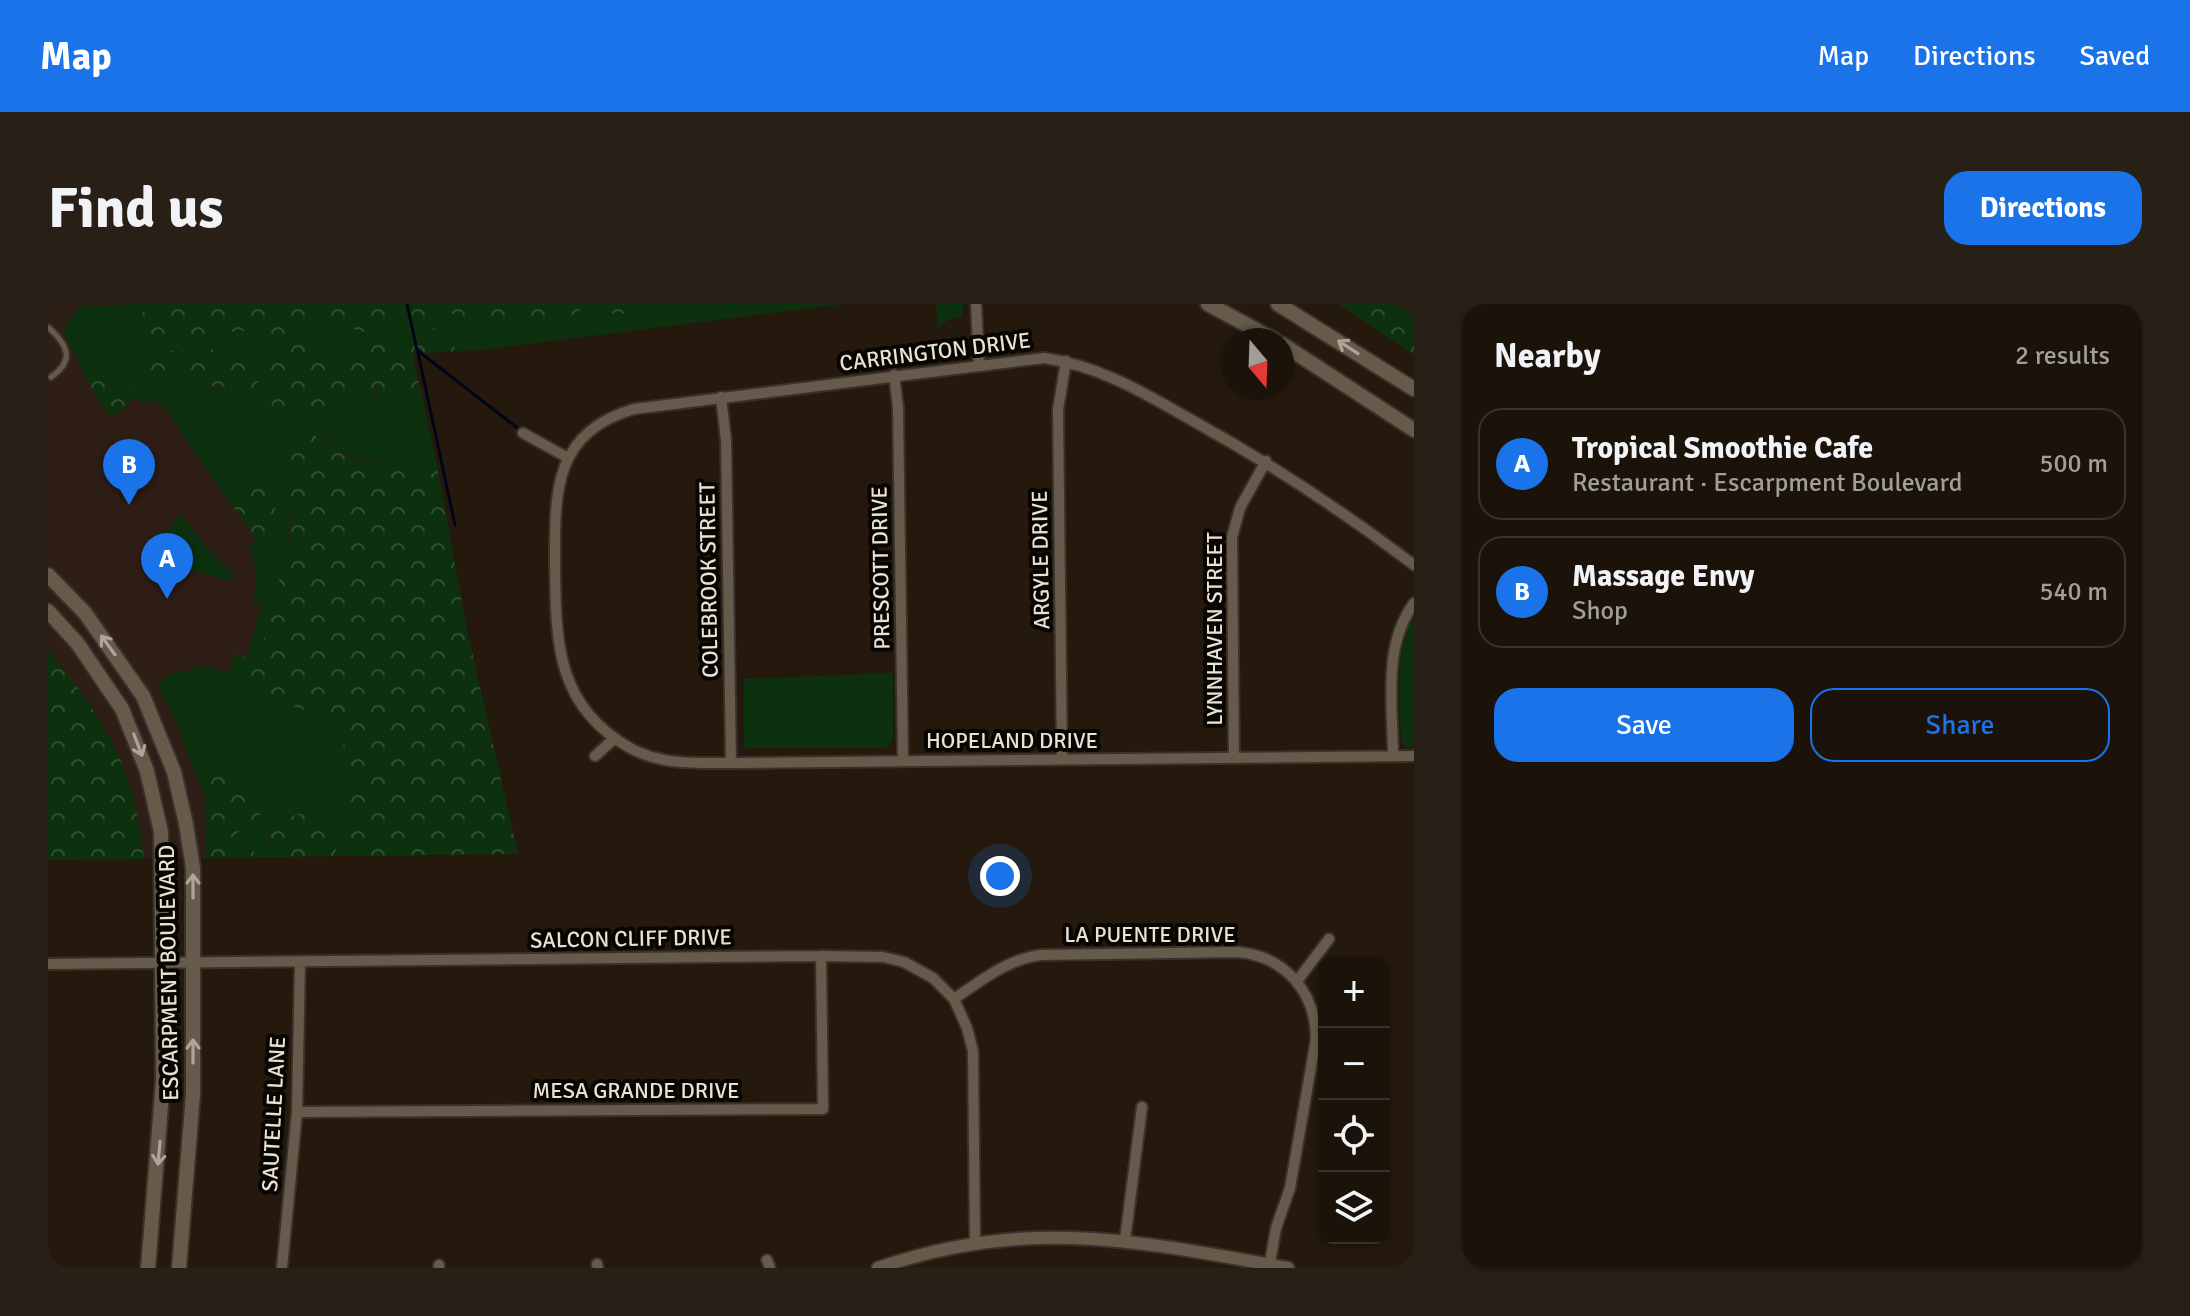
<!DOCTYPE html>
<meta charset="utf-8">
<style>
:root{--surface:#1b1309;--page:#282017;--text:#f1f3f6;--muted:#a09e9c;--line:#39322a;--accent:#1a73e8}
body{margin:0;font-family:Signika,sans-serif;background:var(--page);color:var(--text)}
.controls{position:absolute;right:24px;bottom:24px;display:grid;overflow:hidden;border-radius:16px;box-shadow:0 2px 6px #0004}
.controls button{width:72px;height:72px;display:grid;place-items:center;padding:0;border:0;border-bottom:2px solid var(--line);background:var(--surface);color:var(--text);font:40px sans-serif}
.compass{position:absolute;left:1174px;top:24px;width:72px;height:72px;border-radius:50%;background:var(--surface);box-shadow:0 2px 6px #0004;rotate:161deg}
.you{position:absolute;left:952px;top:572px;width:28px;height:28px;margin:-20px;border:6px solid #fff;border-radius:50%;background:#1a73e8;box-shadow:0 0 0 12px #1a73e833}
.badge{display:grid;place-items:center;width:52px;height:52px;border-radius:50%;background:var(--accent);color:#fff;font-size:26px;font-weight:700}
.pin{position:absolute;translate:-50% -66px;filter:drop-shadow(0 2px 4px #0008)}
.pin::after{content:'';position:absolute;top:42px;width:28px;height:24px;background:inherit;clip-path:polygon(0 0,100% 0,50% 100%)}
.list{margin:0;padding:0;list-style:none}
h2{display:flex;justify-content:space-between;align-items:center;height:104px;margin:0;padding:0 32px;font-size:34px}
h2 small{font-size:26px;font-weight:400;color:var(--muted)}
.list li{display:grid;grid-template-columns:52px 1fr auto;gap:24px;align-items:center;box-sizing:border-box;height:112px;margin:0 16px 16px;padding:0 16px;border:2px solid var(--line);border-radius:24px}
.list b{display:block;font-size:30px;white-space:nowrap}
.list p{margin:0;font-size:26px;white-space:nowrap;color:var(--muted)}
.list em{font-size:26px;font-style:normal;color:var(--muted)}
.actions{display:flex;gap:16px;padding:24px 32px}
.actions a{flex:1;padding:18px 0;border:2px solid var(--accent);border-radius:24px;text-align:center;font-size:28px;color:var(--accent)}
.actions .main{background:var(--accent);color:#fff}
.icon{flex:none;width:44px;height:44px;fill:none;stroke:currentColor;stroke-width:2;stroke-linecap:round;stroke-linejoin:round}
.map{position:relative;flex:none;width:1366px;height:964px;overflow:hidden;border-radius:24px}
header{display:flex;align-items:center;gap:48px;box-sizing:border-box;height:112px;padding:0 40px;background:var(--accent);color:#fff}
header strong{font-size:38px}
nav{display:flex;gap:44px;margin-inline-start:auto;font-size:28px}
.intro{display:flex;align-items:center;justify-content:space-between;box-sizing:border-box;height:192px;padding:0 48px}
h1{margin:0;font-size:56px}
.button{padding:20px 36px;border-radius:24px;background:var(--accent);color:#fff;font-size:28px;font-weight:700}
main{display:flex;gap:48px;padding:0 48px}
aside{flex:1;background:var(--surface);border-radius:24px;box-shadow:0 2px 6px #0004}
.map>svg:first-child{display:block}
</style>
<header>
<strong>Map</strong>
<nav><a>Map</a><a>Directions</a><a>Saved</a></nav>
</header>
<div class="intro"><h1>Find us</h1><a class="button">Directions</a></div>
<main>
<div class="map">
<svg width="1366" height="964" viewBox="0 0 1366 964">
<defs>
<pattern id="forest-crowns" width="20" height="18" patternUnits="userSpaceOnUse" patternTransform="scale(2)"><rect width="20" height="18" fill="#0d310f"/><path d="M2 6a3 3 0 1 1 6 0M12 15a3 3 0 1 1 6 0" fill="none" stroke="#304f31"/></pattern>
</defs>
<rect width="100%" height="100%" fill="#24190c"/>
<path fill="#2f1e16" d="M 0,0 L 354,0 L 389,162 L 419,326 L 470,550 L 0,556 Z"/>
<path fill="#0d310f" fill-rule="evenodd" d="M 85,0 L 102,0 L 91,13 L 94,30 C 104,35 110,41 120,33 L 121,28 L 138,32 L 206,26 L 230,31 L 258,26 L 257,14 L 259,13 L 264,17 L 301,23 L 346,24 L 357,6 L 351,0 L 363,0 L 364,12 L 371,23 L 386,26 L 395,12 L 414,8 L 416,19 L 423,23 L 513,16 C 524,13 532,3 543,3 C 560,4 585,11 601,0 L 795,0 L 433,46 L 411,47 L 408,43 L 381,42 L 363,35 L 353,39 L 342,39 L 300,47 L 295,58 L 290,60 L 284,54 L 251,39 L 244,42 L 217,69 L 220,73 L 219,80 L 241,97 L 242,90 L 249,88 C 253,93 255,101 259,105 C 269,116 294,110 303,102 L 300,85 L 311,78 L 323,82 L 328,98 L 335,101 L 372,85 L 389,162 L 336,160 L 288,147 L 255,121 L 237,254 L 214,342 L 209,351 L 199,354 L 214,299 L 205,296 L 209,275 L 202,239 L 216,238 L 226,231 L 227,219 L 195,182 L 182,199 L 115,102 L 106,97 L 98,99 L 90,96 L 90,93 L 57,60 L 39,76 L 15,27 L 28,5 L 36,2 ZM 130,45 L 148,52 L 164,45 L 182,53 L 193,52 L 208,85 L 190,90 L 177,82 L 143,85 L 135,77 L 91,68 L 68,54 L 82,49 L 91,58 L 104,62 L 118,48 Z
M 888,0 L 915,0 L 914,12 L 900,16 L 890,24 Z
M 133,210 L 163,249 L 185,268 L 182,277 L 145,267 L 141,260 L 128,255 L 124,248 L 115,245 L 118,234 L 114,232 Z
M 1366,311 L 1366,444 L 1357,443 L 1353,436 C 1352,391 1346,353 1366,311 Z
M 152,361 L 195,373 L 215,392 L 294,419 L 303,552 L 286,552 L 289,542 L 221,533 L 225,553 L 210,553 L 199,540 L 184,533 L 212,511 L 161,471 L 152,479 L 133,435 L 131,424 L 109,380 L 124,369 L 141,367 Z
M 845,369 L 845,436 L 837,444 L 699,444 L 696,441 L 696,375 Z"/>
<path fill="url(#forest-crowns)" d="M 102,0 L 351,0 C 358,6 363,15 356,24 L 350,20 C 336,32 318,31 301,23 L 297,28 C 275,28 275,26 259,13 L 257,14 L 258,26 L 256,30 L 230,31 L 206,26 L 138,32 L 121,28 L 120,33 C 109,40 88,34 91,17 C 91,11 98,5 102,0 Z
M 363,0 L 601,0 C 592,6 573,13 562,9 C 554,7 546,1 537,4 C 528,7 523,14 513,16 L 423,23 L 416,19 L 414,8 L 395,12 L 386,26 L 371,23 L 364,12 Z
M 1291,0 L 1366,0 L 1366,51 Z
M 366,35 L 382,42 L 404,41 L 411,47 L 364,50 L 372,85 L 331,102 L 326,85 L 315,77 L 300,85 L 303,102 C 294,109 274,115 263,108 C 255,103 254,92 245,87 L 237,104 L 229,110 L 216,87 L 220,73 L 215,64 L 213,51 L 217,47 C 252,40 262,32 290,60 L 295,58 L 296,52 L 306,41 C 325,45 316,41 332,37 C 342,35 350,40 366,35 Z
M 130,45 L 148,52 L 164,45 L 183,53 L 206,56 L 211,73 L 208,85 L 190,90 C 177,79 163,81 147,87 L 135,77 L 91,68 L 68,54 L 83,49 L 91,58 L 104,62 L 107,53 Z
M 57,60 L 88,87 L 90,93 L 65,112 L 60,110 L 39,76 Z
M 239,120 C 265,121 268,137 288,147 C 317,162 358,161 389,162 L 419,326 L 470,550 L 303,552 L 294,419 L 215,392 L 195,373 L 182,369 L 186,350 L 199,354 L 209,351 L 214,342 L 237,254 L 243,224 Z
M 209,172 L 216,172 C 231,190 227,210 226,231 L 222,236 L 210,238 L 182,199 L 202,174 Z
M 0,347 C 35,386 76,446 87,499 C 91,517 93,536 96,555 L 0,556 Z
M 174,467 C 192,477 206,491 212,511 L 184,533 L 199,540 L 210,553 L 157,554 L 158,498 L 152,479 L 161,471 Z
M 255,508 C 288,513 296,521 286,552 L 225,553 C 218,519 227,520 255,508 Z"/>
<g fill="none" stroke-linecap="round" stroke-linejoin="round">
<path stroke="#000618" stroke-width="3" d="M 359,0 L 369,46 L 472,126
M 370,49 L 407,221"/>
<defs>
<path id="service" d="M 0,23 C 19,40 28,56 3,73"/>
<path id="minor" d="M 928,0 L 931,60
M 846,71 L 850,103 L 855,457
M 673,93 L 678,136 L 683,459
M 475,129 L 520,154
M 1366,261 C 1296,208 1223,160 1147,118 C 1098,90 1053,62 996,54 L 586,105 C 503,129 507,192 507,263 C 508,338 508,402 582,444 C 613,461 648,459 683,459 L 1366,452
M 547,452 L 567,434
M 1345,452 C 1345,401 1334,343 1366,299
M 1186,454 L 1184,233 L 1192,204 L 1218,157
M 1014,455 L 1010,106 L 1018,57
M 0,660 L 773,652 L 835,653 L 856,658 L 885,674 L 906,695 L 919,724 L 925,747 L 927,939
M 1249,677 L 1281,635
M 906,695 C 934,676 958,656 992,651 L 1189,648 C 1236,652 1268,687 1268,735 L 1242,884 L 1228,924 L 1221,964
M 249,808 L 775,805 L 773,652
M 1077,936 L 1094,803
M 719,956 L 722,964
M 549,960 L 550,964
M 234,964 L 249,808 L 252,659
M 391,964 L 391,961"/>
<path id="tertiary" d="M 830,964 C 979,912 1090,937 1240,964"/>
<path id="secondary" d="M 1160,0 L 1227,36
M 1230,0 L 1366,85
M 1234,40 L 1366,126
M 0,271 L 37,309 L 95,392 L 126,468 L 138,520 L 145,564 L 145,790 L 131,964
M 0,307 L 30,340 L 74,405 L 99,467 L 113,528 L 115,776 L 100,964"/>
</defs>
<use href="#service" stroke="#39312b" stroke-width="9"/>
<use href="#minor" stroke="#39312b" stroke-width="14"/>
<use href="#tertiary" stroke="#39312b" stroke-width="16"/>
<use href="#secondary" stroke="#39312b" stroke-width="18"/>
<use href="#service" stroke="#665a4a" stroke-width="5"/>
<use href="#minor" stroke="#665a4a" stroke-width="10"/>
<use href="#tertiary" stroke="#665a4a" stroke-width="12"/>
<use href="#secondary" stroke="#665a4a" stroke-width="14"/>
</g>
<defs><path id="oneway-shaft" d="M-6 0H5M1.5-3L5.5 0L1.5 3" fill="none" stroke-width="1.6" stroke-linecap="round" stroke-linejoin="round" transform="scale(2)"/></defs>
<g stroke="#aea498">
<use href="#oneway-shaft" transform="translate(1300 43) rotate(-147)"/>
<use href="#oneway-shaft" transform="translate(60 341) rotate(-126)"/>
<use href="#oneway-shaft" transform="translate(90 441) rotate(69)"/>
<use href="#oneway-shaft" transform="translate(145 582) rotate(-90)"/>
<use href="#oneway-shaft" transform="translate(145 747) rotate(-90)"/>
<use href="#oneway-shaft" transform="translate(111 849) rotate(95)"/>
</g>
<g text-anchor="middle" stroke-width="8" stroke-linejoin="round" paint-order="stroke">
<g font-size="22" fill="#e8e1d8" stroke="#090602">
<text transform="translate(887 47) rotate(-7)" y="8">CARRINGTON DRIVE</text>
<text transform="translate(992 256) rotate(-91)" y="8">ARGYLE DRIVE</text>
<text transform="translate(832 264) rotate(-91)" y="8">PRESCOTT DRIVE</text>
<text transform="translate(660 276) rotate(-91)" y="8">COLEBROOK STREET</text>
<text transform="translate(1166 325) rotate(-90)" y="8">LYNNHAVEN STREET</text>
<text x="964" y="444">HOPELAND DRIVE</text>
<text x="1102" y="638">LA PUENTE DRIVE</text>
<text transform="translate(583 634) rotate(-1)" y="8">SALCON CLIFF DRIVE</text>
<text transform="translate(120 669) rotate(-91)" y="8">ESCARPMENT BOULEVARD</text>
<text x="588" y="794">MESA GRANDE DRIVE</text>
<text transform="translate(225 810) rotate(-87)" y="8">SAUTELLE LANE</text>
</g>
</g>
</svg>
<div class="controls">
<button>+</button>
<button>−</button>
<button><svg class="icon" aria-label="locate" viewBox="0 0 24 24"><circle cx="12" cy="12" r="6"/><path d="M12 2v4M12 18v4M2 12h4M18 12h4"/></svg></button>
<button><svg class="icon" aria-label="layers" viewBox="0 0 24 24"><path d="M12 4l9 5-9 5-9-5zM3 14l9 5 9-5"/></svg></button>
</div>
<svg class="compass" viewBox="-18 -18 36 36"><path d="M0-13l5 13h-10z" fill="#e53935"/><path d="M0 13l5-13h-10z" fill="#a09e9c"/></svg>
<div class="you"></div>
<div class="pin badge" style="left:119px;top:295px">A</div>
<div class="pin badge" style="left:81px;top:201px">B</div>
</div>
<aside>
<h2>Nearby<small>2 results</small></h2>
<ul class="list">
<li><span class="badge">A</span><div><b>Tropical Smoothie Cafe</b><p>Restaurant · Escarpment Boulevard</p></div><em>500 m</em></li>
<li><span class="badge">B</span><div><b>Massage Envy</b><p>Shop</p></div><em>540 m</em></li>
</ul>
<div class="actions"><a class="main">Save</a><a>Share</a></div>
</aside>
</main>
